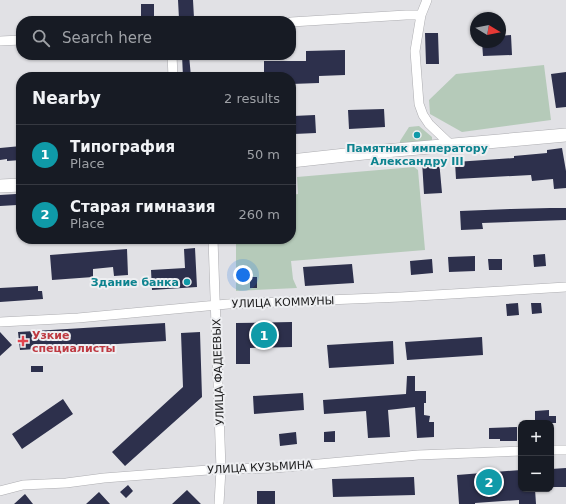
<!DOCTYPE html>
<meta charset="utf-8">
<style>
:root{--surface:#171b24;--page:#20242c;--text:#f1f3f6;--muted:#9ea1a6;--line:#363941;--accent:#1a73e8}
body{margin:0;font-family:"DejaVu Sans",sans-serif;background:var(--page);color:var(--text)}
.controls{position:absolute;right:12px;bottom:12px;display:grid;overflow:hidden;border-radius:8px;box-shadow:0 1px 3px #0004}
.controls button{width:36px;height:36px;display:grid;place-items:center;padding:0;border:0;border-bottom:1px solid var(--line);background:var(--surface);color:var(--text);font:20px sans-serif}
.compass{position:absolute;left:470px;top:12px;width:36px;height:36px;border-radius:50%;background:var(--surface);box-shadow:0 1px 3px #0004;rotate:100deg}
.you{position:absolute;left:243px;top:275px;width:14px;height:14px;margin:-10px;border:3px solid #fff;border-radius:50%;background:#1a73e8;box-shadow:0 0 0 6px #1a73e833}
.badge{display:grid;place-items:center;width:26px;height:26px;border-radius:50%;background:var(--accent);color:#fff;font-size:13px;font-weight:700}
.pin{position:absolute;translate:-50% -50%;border:2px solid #fff;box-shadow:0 1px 4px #0006}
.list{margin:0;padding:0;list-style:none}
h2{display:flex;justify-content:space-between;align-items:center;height:52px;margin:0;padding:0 16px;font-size:17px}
h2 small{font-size:13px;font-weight:400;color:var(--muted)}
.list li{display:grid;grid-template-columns:26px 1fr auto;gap:12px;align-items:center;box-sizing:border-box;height:60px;padding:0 16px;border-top:1px solid var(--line)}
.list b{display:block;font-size:15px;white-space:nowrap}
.list p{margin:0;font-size:13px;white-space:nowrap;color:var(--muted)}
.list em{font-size:13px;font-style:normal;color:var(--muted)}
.icon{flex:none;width:22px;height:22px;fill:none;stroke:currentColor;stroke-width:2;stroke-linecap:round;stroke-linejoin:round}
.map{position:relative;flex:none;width:566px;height:504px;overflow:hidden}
.search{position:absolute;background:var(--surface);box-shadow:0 1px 3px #0004;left:16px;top:16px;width:280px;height:44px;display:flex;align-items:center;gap:10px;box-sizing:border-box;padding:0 14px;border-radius:16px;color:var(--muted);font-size:15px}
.panel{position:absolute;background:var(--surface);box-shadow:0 1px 3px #0004;left:16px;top:72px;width:280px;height:172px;border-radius:16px}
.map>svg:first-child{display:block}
</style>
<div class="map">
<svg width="566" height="504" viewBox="0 0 566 504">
<rect width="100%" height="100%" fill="#e1e1e5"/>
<path fill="#b5cab9" d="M 544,65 L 551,120 L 462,132 L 430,114 L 429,100 L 456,74 Z
M 419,126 L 432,137 L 432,142 L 400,145 L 400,141 L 409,127 Z
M 414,167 L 418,170 L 425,250 L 291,261 L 293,279 L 297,288 L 236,291 L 236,239 L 291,239 L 291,195 L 298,194 L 297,177 Z"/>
<path fill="#2d304c" d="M 178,0 L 193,0 L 194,18 L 179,19 Z
M 141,4 L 154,4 L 154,20 L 141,20 Z
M 425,33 L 438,33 L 439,64 L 426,64 Z
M 511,35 L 512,55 L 483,56 L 482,42 L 500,42 L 500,36 Z
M 345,50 L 345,75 L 319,76 L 319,83 L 291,84 L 291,77 L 264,77 L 264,61 L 306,61 L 306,51 Z
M 182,55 L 189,55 L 191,77 L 183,77 Z
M 566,72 L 566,107 L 556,108 L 551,74 Z
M 384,109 L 385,127 L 349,129 L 348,110 Z
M 315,115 L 316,133 L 294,134 L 293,116 Z
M 21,146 L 21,160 L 7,161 L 7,159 L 0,160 L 0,148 Z
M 562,148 L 566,171 L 566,188 L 554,189 L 553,179 L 532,181 L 531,175 L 456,179 L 455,162 L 514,158 L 514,156 L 547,153 L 547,150 Z
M 439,160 L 442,193 L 424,194 L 422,161 Z
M 16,194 L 17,205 L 0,206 L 0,195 Z
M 550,208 L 566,208 L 566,220 L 482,223 L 483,229 L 461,230 L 460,211 L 511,209 Z
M 195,248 L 197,287 L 152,290 L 151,270 L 185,268 L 184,249 Z
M 127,249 L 128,275 L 114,276 L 113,267 L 93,269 L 93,277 L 52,280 L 50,255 Z
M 545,254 L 546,266 L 534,267 L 533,255 Z
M 475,256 L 475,271 L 449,272 L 448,257 Z
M 432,259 L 433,273 L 411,275 L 410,261 Z
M 488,259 L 502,259 L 502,270 L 489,270 Z
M 352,264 L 354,283 L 305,286 L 303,267 Z
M 250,277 L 257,277 L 257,288 L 250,288 Z
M 38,286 L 38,291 L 42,291 L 43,299 L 0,302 L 0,288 Z
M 518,303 L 519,315 L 507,316 L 506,304 Z
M 531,303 L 541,303 L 542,313 L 532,314 Z
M 292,322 L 292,347 L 250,348 L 250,364 L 236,364 L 236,323 Z
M 165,323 L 166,341 L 20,350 L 18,332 Z
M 0,332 L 12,345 L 0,356 Z
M 200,332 L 202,397 L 125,466 L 112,452 L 183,387 L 181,333 Z
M 482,337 L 483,355 L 407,360 L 405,342 Z
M 393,341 L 394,364 L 329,368 L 327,345 Z
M 31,366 L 43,366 L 43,372 L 31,372 Z
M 407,376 L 415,376 L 415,391 L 426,391 L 426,403 L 424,403 L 424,415 L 430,416 L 429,422 L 434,422 L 434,437 L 417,438 L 415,407 L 388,410 L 390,437 L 368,438 L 366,411 L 324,414 L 323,400 L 406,394 Z
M 303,393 L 304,410 L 254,414 L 253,396 Z
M 63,399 L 73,414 L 22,449 L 12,434 Z
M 549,410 L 549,416 L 556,416 L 556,423 L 535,423 L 535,411 Z
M 517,427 L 517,441 L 500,441 L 500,439 L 489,439 L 489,428 Z
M 335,431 L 335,442 L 324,442 L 324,432 Z
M 296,432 L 297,444 L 280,446 L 279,434 Z
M 566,468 L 566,487 L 551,487 L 551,469 Z
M 521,470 L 521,489 L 535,489 L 536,504 L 519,504 L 519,500 L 475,503 L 475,504 L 459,504 L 457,475 Z
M 414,477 L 415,495 L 333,497 L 332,479 Z
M 128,485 L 133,491 L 126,498 L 120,492 Z
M 187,490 L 201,504 L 172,504 Z
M 257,491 L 275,491 L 275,504 L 257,504 Z
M 99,492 L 110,504 L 86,504 Z
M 25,494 L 33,504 L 14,504 Z"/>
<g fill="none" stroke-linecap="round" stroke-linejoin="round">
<defs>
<path id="minor" d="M 427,0 L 421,15 L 415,51 L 419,104 L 423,115 L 429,124 L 451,145
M 291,22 L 406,15 L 421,15
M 0,41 L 21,40
M 172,55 L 173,77
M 213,239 L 221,469 L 219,504
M 0,322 L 78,318 L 228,304 L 401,297 L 566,287
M 551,450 L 566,450
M 0,491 L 23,485 L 66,483 L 104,478 L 221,469 L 275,468 L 418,455 L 521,451"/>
<path id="secondary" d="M 291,161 L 373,152 L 566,135
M 0,186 L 21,185"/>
</defs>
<use href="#minor" stroke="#adadb1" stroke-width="10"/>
<use href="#secondary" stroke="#adadb1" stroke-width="14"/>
<use href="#minor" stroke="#fff" stroke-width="9"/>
<use href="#secondary" stroke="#fff" stroke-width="13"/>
</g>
<g fill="#0f9aa8" stroke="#eeeff2" stroke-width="1.5">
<circle cx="417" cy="135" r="4"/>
<circle cx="187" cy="282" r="4"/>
</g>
<path fill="#e0444e" stroke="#eeeff2" stroke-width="1.5" d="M21 335h4v4h4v4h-4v4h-4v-4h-4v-4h4z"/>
<g text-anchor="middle" stroke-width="4" stroke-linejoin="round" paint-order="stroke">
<g font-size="11" font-weight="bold" fill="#0d838f" stroke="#eeeff2">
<text x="417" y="152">Памятник императору<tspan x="417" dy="13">Александру III</tspan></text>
<text x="179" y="286" text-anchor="end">Здание банка</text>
</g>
<g font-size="11" fill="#202021" stroke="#eeeff2">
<text transform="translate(283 302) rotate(-2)" y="4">УЛИЦА КОММУНЫ</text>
<text transform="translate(218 372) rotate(-92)" y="4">УЛИЦА ФАДЕЕВЫХ</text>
<text transform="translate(260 467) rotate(-3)" y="4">УЛИЦА КУЗЬМИНА</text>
</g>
<g font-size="11" font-weight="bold" fill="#be3a42" stroke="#eeeff2" text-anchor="start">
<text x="32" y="339">Узкие<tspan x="32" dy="13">специалисты</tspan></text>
</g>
</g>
</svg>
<div class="controls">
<button>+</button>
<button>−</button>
</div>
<svg class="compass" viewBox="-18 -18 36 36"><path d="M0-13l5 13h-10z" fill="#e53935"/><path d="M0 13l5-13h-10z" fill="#9ea1a6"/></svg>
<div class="you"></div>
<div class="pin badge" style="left:264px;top:335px;background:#0f9aa8">1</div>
<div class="pin badge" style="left:489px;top:482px;background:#0f9aa8">2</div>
<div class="search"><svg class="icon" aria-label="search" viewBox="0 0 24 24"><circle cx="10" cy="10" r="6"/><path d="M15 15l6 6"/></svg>Search here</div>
<section class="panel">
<h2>Nearby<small>2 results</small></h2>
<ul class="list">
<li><span class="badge" style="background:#0f9aa8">1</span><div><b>Типография</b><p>Place</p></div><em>50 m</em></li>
<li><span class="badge" style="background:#0f9aa8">2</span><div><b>Старая гимназия</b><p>Place</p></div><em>260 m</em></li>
</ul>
</section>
</div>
